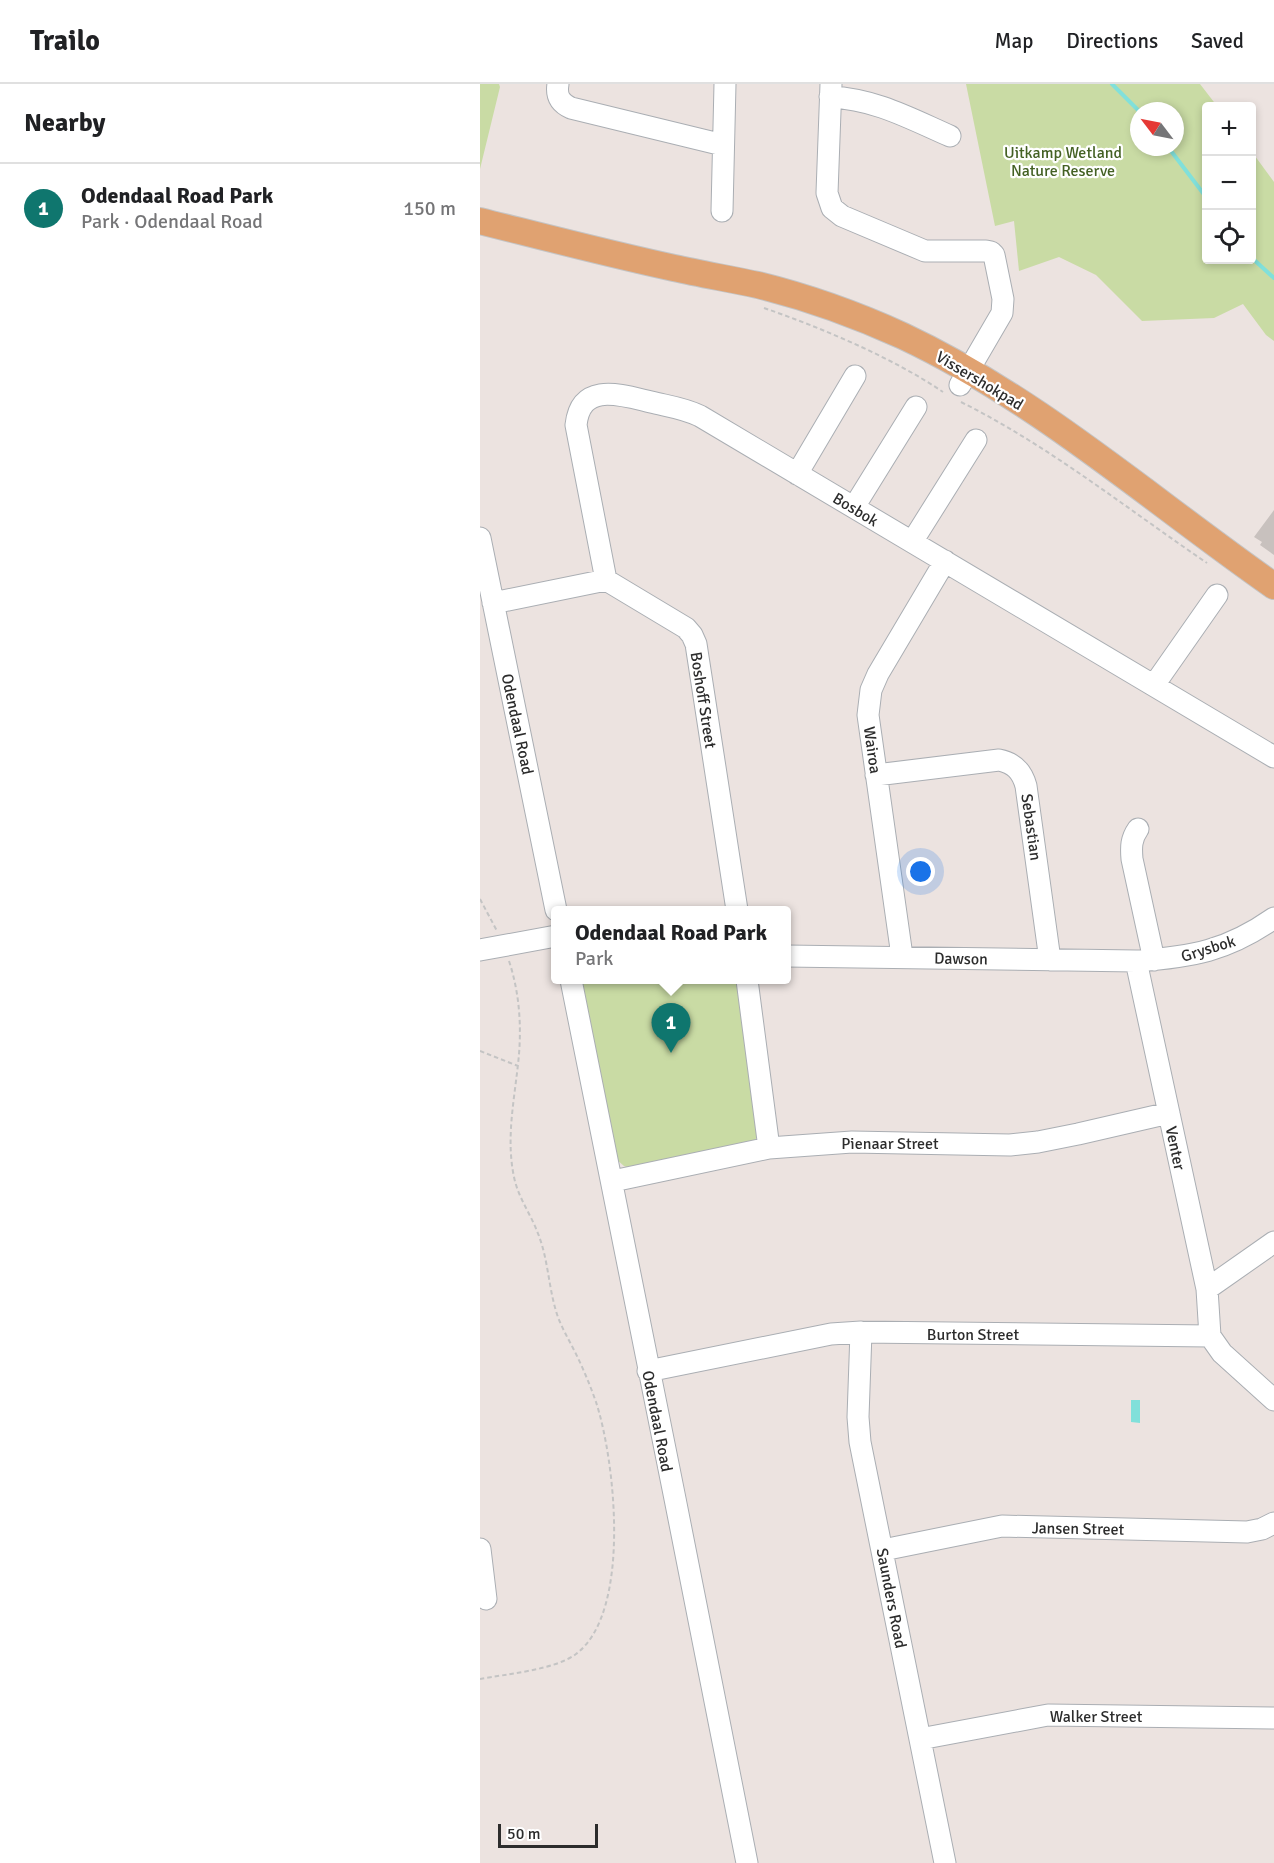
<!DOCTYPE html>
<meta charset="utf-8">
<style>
:root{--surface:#fff;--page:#f2f2f2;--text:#202124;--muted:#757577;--line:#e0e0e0;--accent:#0f766e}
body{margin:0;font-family:Signika,sans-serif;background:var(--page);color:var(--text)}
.controls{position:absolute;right:18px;top:18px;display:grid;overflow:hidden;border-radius:6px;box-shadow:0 3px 9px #0003}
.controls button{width:54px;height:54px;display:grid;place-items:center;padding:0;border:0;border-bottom:2px solid var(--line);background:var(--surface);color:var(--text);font:30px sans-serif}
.compass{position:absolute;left:650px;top:18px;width:54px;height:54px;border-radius:50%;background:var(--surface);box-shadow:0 3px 9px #0003;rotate:302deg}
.scale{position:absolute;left:18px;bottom:15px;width:100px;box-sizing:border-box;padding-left:6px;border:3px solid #2c2c2c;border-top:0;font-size:16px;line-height:21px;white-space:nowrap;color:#2c2c2c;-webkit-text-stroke:4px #fff;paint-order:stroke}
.you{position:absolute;left:441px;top:788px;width:21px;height:21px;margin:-15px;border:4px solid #fff;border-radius:50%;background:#1a73e8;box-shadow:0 0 0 9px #1a73e833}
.badge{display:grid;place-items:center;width:39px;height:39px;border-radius:50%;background:var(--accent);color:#fff;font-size:20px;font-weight:700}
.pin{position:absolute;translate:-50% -50px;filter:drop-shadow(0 2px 3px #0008)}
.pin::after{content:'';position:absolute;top:32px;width:21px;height:18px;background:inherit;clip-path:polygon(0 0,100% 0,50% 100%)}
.popup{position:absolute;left:71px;top:822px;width:240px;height:78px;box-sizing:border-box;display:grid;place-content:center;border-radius:6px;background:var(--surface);filter:drop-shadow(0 2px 4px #0005);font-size:20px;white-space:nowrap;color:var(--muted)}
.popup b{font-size:22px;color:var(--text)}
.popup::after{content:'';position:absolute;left:50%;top:100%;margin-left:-12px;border:12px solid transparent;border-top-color:var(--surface)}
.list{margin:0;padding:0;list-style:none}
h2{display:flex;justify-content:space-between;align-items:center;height:78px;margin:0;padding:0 24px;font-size:26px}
h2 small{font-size:20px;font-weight:400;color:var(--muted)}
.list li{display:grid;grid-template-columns:39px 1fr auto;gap:18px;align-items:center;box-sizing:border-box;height:90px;padding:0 24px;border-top:2px solid var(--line)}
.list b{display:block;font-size:22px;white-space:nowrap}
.list p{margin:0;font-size:20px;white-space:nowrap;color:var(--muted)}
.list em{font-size:20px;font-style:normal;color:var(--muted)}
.icon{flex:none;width:33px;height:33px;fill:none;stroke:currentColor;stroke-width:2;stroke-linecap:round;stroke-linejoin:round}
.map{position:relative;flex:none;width:794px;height:1779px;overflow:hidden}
header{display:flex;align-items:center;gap:36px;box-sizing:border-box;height:84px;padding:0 30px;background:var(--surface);border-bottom:2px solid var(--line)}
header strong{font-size:28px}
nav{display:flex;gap:33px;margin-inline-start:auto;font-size:21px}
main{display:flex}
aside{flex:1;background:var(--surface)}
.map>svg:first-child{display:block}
</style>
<header>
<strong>Trailo</strong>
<nav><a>Map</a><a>Directions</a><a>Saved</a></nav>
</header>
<main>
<aside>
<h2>Nearby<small></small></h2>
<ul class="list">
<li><span class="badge">1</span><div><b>Odendaal Road Park</b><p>Park · Odendaal Road</p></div><em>150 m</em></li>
</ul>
</aside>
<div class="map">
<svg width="794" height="1779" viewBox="0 0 794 1779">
<rect width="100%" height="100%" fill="#ece3e0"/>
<path fill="#c9dba4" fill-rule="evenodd" d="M 0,0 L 19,0 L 20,3 L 0,85 Z
M 486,0 L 720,0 L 737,22 L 726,22 L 726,176 L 772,176 L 772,68 L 794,98 L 794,257 L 786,251 L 763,220 L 734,234 L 662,237 L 616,191 L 579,173 L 539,187 L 534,137 L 515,142 ZM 659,27 L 695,27 L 695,63 L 659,63 Z
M 99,896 L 258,896 L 279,1049 L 274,1058 L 149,1084 L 144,1082 L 136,1075 Z"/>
<path fill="#81e0da" d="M 651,1316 L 660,1316 L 660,1339 L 651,1338 Z"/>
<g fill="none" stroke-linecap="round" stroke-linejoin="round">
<path stroke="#81e0da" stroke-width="4" d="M 632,0 L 659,27
M 688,63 L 726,113
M 772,174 L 794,194"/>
</g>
<path fill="#c8c1be" d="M 794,426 L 794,471 L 780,461 L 782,458 L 774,453 Z"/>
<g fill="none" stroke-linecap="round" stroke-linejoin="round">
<defs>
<path id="minor" d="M 78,0 C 76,12 80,19 91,24 L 243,61
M 351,0 L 347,109 L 352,124 L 362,132 L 445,167 L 506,167 L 511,168 L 514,171 L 523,215 L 522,229 L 480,301
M 350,13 C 395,15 429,34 470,52
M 242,127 L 245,0
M 317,390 L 375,292
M 374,423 L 436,323
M 0,454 L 76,826
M 432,458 L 496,356
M 126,496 L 96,341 C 101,297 141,311 171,318 C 187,322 204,324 220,332 L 794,673
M 13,519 L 126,496 L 206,544 L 212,551 L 216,560 L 257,826
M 674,601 L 737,511
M 396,691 L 519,676 C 534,679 542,687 546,702 L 570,876
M 658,745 C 651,755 651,763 652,775 L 674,876
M 0,866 L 76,852
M 306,872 L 656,877 C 712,873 747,867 794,834
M 422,872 L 388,631 L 391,606 L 398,590 L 465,477
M 656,877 L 727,1205 L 730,1252
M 91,896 C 152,1189 208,1485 267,1779
M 267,896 L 289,1064
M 133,1097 L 289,1064 L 372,1058 L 530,1061 L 558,1058 L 598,1050 L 689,1029
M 727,1205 L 794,1158
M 381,1248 L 378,1333 L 380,1358 L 465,1779
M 168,1287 L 351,1250 L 381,1248 L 730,1252 L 742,1269 L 794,1316
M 0,1465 L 6,1515
M 403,1466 L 522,1442 L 767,1448 L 782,1445 L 794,1439
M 440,1655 L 568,1631 L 794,1634"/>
<path id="major" d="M 0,137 C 64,153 129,170 194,184 C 221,190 250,195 278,201 C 327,213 377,231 423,252 C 559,316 672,417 794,502"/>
</defs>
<use href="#minor" stroke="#aaaeb3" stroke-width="23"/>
<use href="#major" stroke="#c4c4c4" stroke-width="28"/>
<path stroke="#c4c4c4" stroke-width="2" stroke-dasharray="4.5 3" stroke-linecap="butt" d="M 284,224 C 342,244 413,274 463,308
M 481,318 C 569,362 646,424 727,479
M 0,815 L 17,847
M 209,896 L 214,896
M 0,967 L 38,982
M 0,1595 C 26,1590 75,1586 96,1570 C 152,1528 135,1376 116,1318 C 110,1301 103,1284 95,1268 C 88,1254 80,1241 76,1227 C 68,1200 68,1173 57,1147 C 50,1129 38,1113 34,1093 C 26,1055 34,1018 38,980 C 42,946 40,910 29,877"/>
<use href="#minor" stroke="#fff" stroke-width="21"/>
<use href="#major" stroke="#e0a271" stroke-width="26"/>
</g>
<g text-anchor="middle" stroke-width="4.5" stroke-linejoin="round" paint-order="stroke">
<g font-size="16" fill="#446124" stroke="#fff">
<text x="583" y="74">Uitkamp Wetland<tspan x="583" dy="18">Nature Reserve</tspan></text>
</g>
<g font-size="16" fill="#2c2c2c" stroke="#fff">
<text transform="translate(500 296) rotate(31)" y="6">Vissershokpad</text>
<text transform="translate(376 425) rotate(31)" y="6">Bosbok</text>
<text transform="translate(224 616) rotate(81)" y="6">Boshoff Street</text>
<text transform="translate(38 640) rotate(78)" y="6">Odendaal Road</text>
<text transform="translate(393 666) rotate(82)" y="6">Wairoa</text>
<text transform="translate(552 743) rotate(82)" y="6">Sebastian</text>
<text transform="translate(728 864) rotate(-17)" y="6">Grysbok</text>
<text transform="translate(481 874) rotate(1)" y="6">Dawson</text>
<text x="410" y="1065">Pienaar Street</text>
<text transform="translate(696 1064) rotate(78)" y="6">Venter</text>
<text x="493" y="1256">Burton Street</text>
<text transform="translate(178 1337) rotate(79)" y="6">Odendaal Road</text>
<text transform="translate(598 1444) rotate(1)" y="6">Jansen Street</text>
<text transform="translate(412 1514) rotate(79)" y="6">Saunders Road</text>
<text x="616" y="1638">Walker Street</text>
</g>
</g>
</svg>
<div class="controls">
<button>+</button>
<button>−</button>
<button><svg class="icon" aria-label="locate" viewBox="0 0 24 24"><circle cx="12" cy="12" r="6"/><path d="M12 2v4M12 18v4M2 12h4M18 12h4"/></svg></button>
</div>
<svg class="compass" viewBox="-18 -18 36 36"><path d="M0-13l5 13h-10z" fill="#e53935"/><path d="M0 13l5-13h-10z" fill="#757577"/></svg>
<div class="scale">50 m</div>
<div class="you"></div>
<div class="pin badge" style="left:191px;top:969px">1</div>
<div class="popup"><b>Odendaal Road Park</b>Park</div>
</div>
</main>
